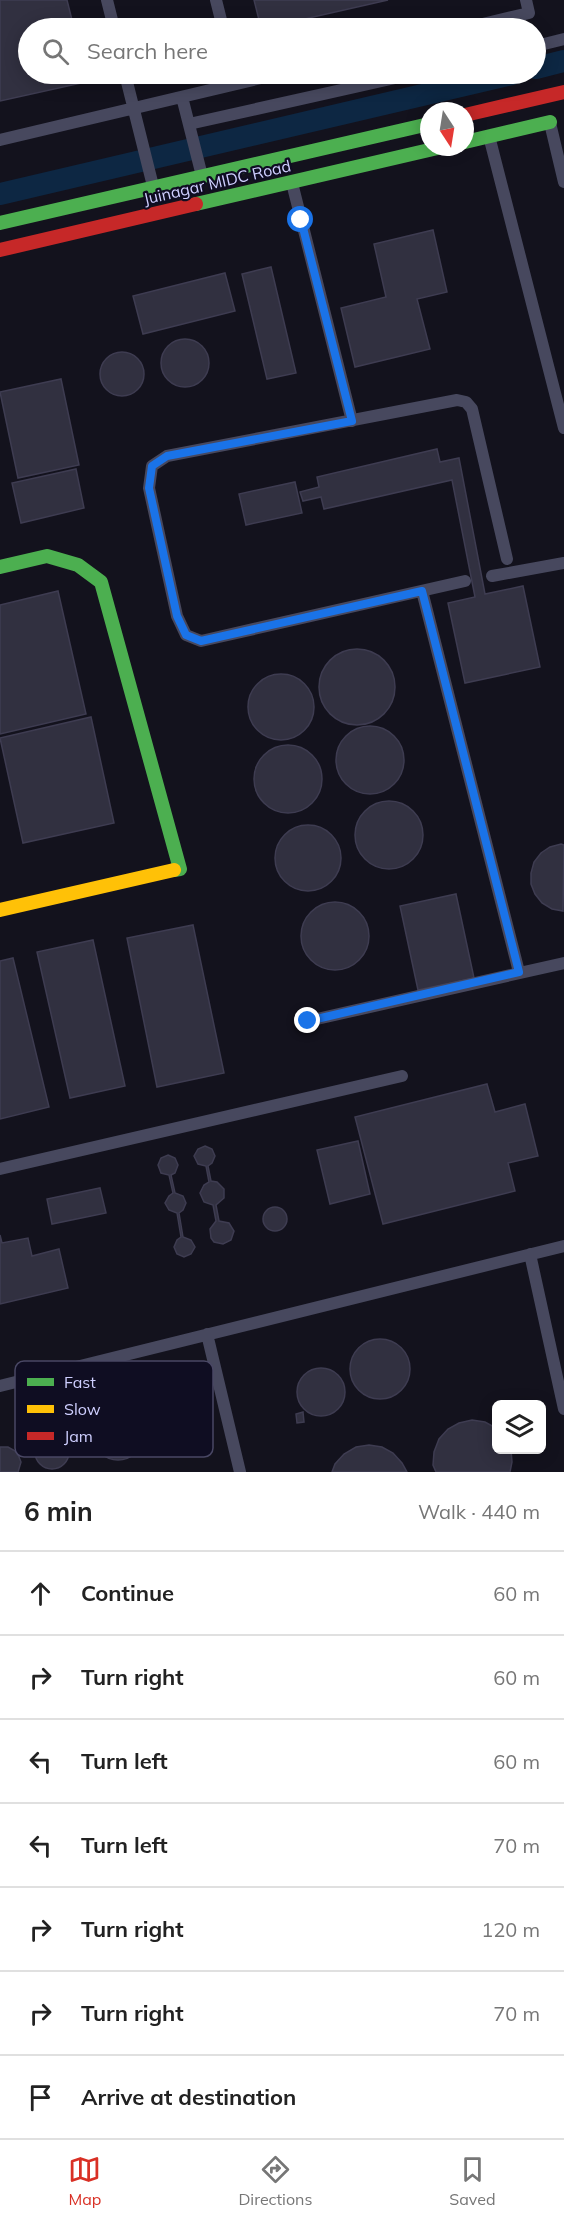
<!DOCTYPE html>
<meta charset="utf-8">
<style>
:root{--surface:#fff;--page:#f2f2f2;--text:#222;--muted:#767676;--line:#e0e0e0;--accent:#d93025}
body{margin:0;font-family:Mulish,sans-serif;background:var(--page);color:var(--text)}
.controls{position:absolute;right:18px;bottom:18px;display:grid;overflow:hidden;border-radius:9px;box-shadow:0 3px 15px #0003}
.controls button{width:54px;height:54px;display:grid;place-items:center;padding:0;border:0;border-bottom:2px solid var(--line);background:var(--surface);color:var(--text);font:30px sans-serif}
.compass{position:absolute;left:420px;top:102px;width:54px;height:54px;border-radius:50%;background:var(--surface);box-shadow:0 3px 15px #0003;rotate:168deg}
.stop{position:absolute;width:18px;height:18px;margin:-14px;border:4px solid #1a73e8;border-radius:50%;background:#fff}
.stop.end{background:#1a73e8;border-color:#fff;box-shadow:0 2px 6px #0008}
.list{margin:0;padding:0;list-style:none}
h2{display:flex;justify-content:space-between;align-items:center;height:78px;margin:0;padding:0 24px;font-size:26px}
h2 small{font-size:20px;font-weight:400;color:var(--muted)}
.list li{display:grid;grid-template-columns:39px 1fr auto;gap:18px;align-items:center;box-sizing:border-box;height:84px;padding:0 24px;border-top:2px solid var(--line)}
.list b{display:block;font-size:22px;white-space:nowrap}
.list em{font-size:20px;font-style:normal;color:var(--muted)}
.icon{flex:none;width:33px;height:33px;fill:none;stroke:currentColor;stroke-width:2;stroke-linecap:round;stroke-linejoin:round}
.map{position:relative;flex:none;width:564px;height:1472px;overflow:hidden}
.search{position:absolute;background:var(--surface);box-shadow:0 3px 15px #0003;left:18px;right:18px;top:18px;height:66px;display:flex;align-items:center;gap:15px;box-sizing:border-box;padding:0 21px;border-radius:33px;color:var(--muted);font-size:22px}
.sheet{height:666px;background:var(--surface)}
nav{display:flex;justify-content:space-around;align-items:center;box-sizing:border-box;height:84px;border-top:2px solid var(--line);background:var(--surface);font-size:16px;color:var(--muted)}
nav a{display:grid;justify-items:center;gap:3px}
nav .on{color:var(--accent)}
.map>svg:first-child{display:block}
</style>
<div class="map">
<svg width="564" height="1472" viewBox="0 0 564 1472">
<rect width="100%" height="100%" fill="#13121d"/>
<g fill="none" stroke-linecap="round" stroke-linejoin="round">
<path stroke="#0d2743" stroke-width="22" d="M 536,68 L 564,61
M 0,194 L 512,74"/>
</g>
<path fill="#313040" stroke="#3e3c51" stroke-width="1.5" d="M 0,0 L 67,0 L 74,28 L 28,28 L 28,74 L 84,74 L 86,82 L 0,101 Z
M 254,0 L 388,0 L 265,28 L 261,28 Z
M 433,230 L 447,292 L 417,299 L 430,349 L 355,367 L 341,308 L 386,297 L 374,244 Z
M 271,267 L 296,373 L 267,379 L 242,274 Z
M 225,273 L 235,311 L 143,334 L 133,296 Z
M161 363a24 24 0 1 1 48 0a24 24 0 1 1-48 0Z
M100 374a22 22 0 1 1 44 0a22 22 0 1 1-44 0Z
M 61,379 L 79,465 L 18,478 L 0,392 Z
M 437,449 L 440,462 L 459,458 L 485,594 L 523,586 L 540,667 L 465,683 L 448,603 L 475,597 L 452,480 L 324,509 L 321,497 L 303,501 L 300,492 L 319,487 L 317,477 Z
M 76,469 L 84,508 L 21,523 L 12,483 Z
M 295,482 L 302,513 L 246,525 L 239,494 Z
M 58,591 L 86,714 L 0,734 L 0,605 Z
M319 687a38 38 0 1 1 76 0a38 38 0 1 1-76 0Z
M248 707a33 33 0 1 1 66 0a33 33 0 1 1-66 0Z
M 91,717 L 114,823 L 23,843 L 0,738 Z
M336 760a34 34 0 1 1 68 0a34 34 0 1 1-68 0Z
M254 779a34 34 0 1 1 68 0a34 34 0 1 1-68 0Z
M355 835a34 34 0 1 1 68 0a34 34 0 1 1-68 0Z
M275 858a33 33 0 1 1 66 0a33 33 0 1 1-66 0Z
M 561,844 L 564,845 L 563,911 L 552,909 L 542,903 L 535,894 L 531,884 L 531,873 L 534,862 L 541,853 L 550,847 Z
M 456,894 L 474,978 L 418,990 L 400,906 Z
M301 936a34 34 0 1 1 68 0a34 34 0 1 1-68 0Z
M 193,925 L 224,1073 L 157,1087 L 127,938 Z
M 93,940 L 125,1086 L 70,1098 L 37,952 Z
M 13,958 L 49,1107 L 0,1119 L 0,961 Z
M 487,1084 L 495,1112 L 525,1104 L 538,1156 L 508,1163 L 515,1191 L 383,1224 L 355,1117 Z
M 358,1141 L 370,1194 L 330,1204 L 317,1150 Z
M 205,1146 L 212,1149 L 215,1156 L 212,1163 L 208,1166 L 211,1181 L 217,1182 L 224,1189 L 224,1198 L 216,1205 L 219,1221 L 229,1223 L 234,1231 L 231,1240 L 223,1244 L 214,1242 L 211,1238 L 210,1229 L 216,1221 L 213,1205 L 204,1202 L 200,1193 L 204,1185 L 209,1182 L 206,1166 L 198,1164 L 194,1156 L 198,1149 Z
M 168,1155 L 175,1158 L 178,1165 L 175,1173 L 171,1175 L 175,1193 L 183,1196 L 186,1203 L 183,1210 L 179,1213 L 183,1237 L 191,1240 L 195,1247 L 191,1254 L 184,1257 L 177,1254 L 174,1247 L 177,1240 L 181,1237 L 177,1213 L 169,1210 L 165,1203 L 169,1196 L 173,1193 L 169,1175 L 161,1173 L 158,1165 L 161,1158 Z
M 100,1188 L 106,1213 L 52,1224 L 47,1199 Z
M263 1219a12 12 0 1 1 24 0a12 12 0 1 1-24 0Z
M 0,1235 L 2,1243 L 28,1238 L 32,1256 L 59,1249 L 68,1288 L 0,1304 Z
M350 1369a30 30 0 1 1 60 0a30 30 0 1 1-60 0Z
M297 1392a24 24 0 1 1 48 0a24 24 0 1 1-48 0Z
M 303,1412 L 304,1422 L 297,1423 L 296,1414 Z
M94 1436a24 24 0 1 1 48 0a24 24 0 1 1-48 0Z
M 472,1420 L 485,1422 L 496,1428 L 496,1450 L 511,1450 L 512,1462 L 510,1472 L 436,1472 L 433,1465 L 434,1452 L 439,1439 L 448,1429 L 459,1423 Z
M35 1452a17 17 0 1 1 34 0a17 17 0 1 1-34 0Z
M 369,1445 L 382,1447 L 393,1453 L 402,1463 L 407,1472 L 332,1472 L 335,1464 L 344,1454 L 356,1447 Z
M 0,1447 L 8,1447 L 17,1452 L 21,1462 L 18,1472 L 0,1472 Z"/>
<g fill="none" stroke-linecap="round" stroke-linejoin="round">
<path stroke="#47485e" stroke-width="12" d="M 107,0 L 114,28
M 216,0 L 223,28
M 466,28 L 529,13 L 526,0
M 536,46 L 564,39
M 125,74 L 153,186
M 182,97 L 202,176
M 550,123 L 564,182
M 189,124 L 413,74
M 489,136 L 564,428
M 0,140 L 278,74
M 292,183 L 352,421
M 492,576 L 564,563
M 465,581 L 201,641 L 186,635 L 177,616 L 149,488 L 152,466 L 167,456 L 457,400 L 466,402 L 472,409 L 507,559
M 422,591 L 519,972
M 308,1021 L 564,963
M 0,1169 L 402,1076
M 530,1254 L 564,1409
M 207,1334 L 240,1472
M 0,1386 L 564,1246"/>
<path stroke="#4caf50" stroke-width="14" d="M 465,142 L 550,122
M 196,204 L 442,147
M 0,223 L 429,124
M 0,567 L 47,556 L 78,565 L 101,582 L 180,869 L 174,870"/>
<path stroke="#ffc107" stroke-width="14" d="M 0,910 L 174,870"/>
<path stroke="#c62828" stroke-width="14" d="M 465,115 L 564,92
M 0,250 L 196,204"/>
</g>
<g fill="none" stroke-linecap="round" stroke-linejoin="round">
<path stroke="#1a73e8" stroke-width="8" d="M 301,220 L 352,421 L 167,456 L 152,466 L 149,488 L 177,616 L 186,635 L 201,641 L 422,591 L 519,972 L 308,1021"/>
</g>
<g text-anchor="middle" stroke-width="4.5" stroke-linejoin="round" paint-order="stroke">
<g font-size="16" fill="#cfcfff" stroke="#0f0d22">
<text transform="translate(217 182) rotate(-13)" y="6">Juinagar MIDC Road</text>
</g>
</g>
<rect x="15" y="1361" width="198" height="96" rx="9" fill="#0f0d22" stroke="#494764" stroke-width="1.5"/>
<rect x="27" y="1378" width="27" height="8" fill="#4caf50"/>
<rect x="27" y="1405" width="27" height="8" fill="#ffc107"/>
<rect x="27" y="1432" width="27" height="8" fill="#c62828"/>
<g font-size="16" fill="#cfcfff">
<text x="64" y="1388">Fast</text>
<text x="64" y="1415">Slow</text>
<text x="64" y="1442">Jam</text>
</g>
</svg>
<div class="controls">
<button><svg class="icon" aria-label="layers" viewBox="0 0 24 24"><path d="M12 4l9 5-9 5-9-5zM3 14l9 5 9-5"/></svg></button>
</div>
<svg class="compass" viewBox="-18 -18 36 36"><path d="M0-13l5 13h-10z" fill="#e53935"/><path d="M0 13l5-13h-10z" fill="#767676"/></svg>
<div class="stop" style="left:301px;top:220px"></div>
<div class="stop end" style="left:308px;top:1021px"></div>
<div class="search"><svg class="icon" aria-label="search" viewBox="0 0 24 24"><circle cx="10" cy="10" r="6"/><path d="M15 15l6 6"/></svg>Search here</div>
</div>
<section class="sheet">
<h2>6 min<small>Walk · 440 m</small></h2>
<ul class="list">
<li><svg class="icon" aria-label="ahead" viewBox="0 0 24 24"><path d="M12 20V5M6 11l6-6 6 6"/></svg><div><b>Continue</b></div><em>60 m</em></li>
<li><svg class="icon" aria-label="right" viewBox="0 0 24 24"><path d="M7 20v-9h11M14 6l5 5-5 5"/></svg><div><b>Turn right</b></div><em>60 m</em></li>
<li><svg class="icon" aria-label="left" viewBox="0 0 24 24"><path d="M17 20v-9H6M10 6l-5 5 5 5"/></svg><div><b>Turn left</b></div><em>60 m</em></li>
<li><svg class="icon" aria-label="left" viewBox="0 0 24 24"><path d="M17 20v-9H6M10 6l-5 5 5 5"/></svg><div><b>Turn left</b></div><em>70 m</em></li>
<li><svg class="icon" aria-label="right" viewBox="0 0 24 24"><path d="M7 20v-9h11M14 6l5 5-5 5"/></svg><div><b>Turn right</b></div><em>120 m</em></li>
<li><svg class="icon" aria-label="right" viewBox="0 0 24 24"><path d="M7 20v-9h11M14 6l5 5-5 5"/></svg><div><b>Turn right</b></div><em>70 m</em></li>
<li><svg class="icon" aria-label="arrive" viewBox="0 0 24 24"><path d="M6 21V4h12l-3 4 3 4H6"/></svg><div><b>Arrive at destination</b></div></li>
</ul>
</section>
<nav>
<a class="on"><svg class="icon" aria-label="map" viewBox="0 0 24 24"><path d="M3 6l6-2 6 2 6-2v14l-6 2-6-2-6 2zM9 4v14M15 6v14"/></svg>Map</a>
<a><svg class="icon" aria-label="directions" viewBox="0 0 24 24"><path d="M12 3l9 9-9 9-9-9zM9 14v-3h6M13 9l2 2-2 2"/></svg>Directions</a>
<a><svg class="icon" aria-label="saved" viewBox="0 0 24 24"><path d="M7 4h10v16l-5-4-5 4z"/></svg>Saved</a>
</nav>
